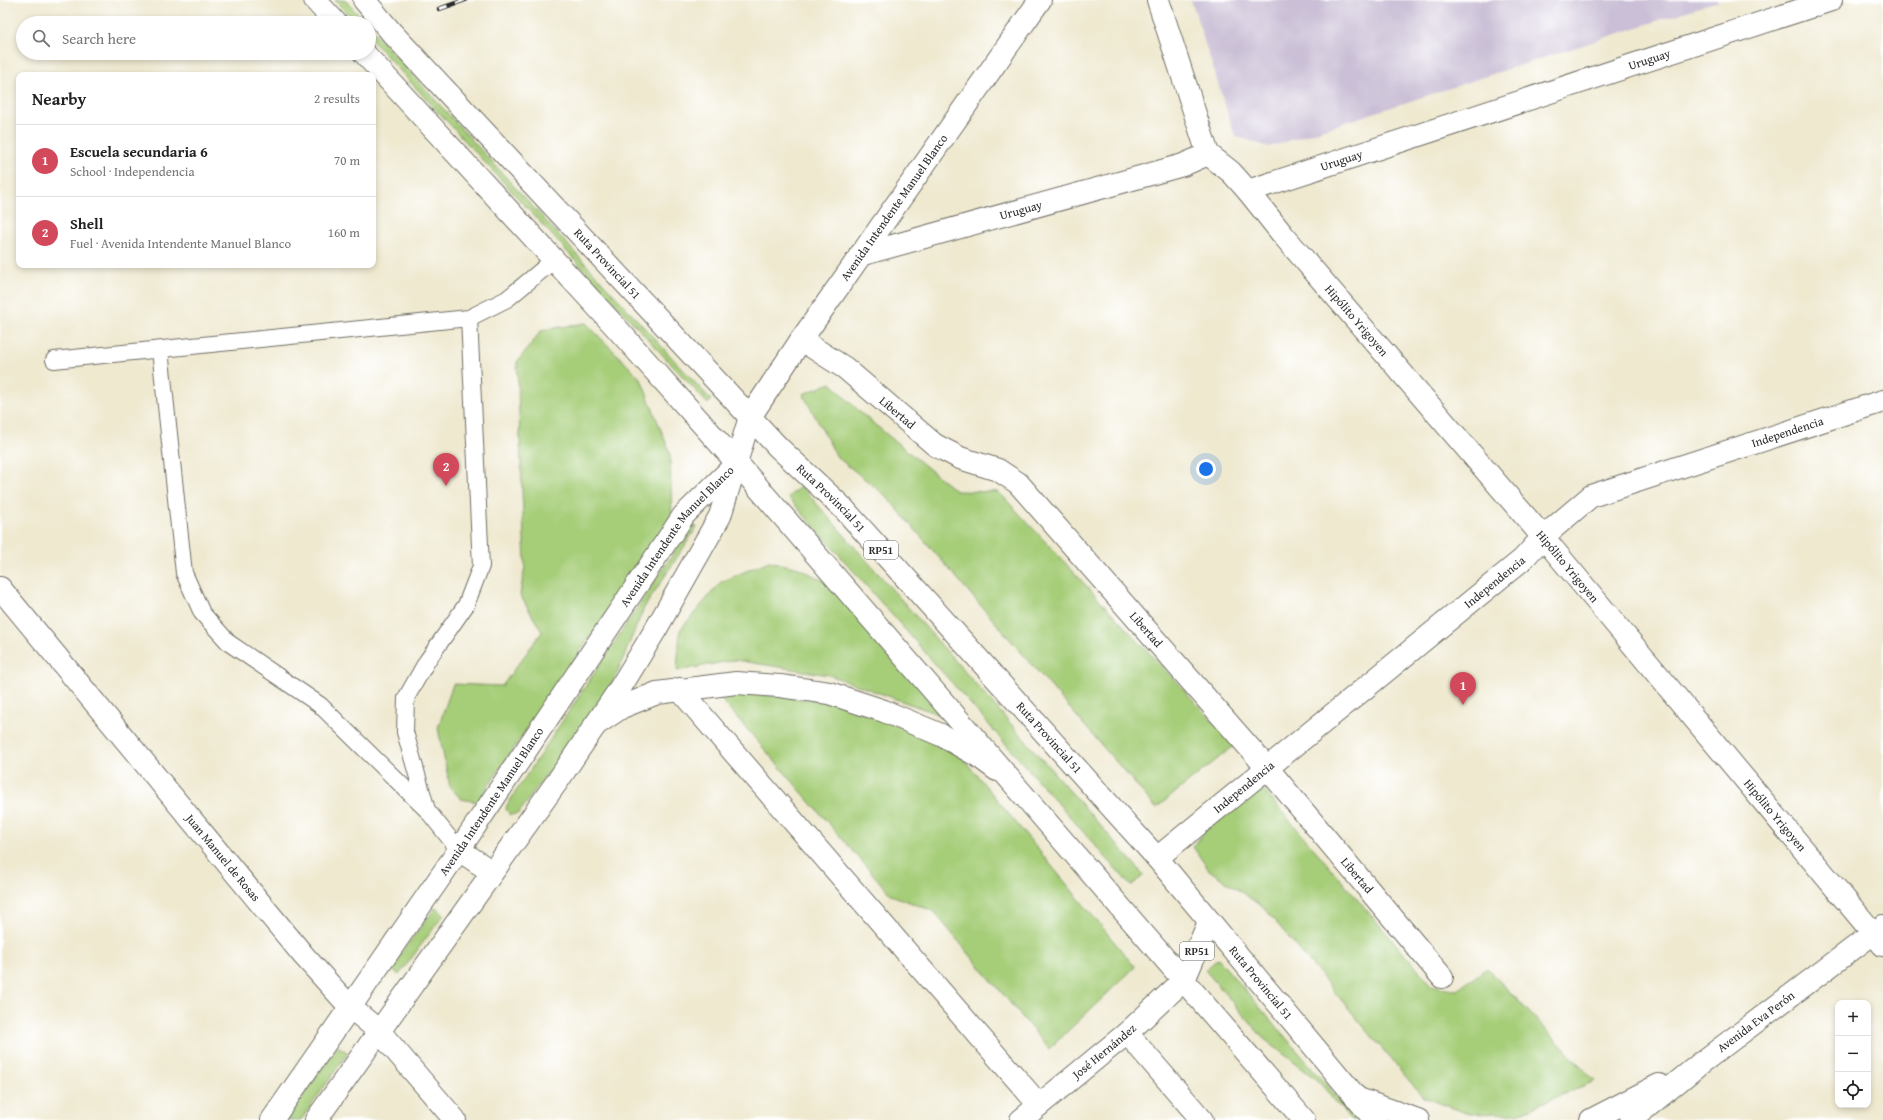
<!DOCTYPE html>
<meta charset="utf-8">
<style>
:root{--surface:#fff;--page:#f6f6f6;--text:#222;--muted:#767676;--line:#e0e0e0;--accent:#d1495b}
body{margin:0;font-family:"Gentium Book Plus",serif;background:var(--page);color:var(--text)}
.controls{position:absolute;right:12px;bottom:12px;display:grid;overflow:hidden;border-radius:8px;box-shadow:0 2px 6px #0003}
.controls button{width:36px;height:36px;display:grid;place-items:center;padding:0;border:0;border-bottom:1px solid var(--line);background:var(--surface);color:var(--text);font:20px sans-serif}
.you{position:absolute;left:1206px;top:469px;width:14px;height:14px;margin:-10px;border:3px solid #fff;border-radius:50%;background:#1a73e8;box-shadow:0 0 0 6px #1a73e833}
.badge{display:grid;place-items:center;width:26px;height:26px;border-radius:50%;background:var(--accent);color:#fff;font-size:13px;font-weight:700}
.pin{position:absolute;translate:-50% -33px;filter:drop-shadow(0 1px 2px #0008)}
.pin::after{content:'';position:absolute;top:21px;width:14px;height:12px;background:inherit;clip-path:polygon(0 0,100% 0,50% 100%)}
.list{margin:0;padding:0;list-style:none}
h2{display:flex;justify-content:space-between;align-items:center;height:52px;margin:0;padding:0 16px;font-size:17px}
h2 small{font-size:13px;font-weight:400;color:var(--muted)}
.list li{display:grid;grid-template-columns:26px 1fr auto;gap:12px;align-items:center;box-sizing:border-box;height:72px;padding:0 16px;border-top:1px solid var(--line)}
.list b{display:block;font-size:15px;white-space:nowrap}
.list p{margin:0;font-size:13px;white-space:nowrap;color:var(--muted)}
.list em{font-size:13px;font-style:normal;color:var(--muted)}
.icon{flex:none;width:22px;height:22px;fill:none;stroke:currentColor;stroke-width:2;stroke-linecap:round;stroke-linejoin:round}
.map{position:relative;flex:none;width:1883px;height:1120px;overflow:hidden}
.search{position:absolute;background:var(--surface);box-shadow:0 2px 6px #0003;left:16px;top:16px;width:360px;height:44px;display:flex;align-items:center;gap:10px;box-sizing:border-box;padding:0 14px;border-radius:22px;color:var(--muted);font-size:15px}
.panel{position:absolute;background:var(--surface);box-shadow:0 2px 6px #0003;left:16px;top:72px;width:360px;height:196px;border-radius:8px}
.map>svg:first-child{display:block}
</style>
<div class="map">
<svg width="1883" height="1120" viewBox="0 0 1883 1120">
<rect width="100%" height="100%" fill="#fff"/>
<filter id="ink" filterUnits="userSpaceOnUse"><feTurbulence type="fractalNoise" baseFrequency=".025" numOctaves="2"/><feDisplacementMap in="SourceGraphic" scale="8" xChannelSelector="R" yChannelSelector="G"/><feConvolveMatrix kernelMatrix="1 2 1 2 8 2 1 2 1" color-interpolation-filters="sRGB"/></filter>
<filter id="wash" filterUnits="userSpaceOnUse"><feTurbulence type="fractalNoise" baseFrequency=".012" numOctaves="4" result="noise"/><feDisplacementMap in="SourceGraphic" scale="16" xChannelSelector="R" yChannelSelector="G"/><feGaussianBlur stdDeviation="0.9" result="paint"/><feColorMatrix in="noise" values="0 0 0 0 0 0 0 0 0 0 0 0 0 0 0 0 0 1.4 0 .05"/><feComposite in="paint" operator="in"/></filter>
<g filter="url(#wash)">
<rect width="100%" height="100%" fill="#efe9d0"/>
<path fill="#cabfd6" d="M 1191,0 L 1721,0 L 1269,147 L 1235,136 Z"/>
<path fill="#a6cd78" stroke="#687c52" d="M 335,0 L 345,0 L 366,23 L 356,23 Z
M 369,27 L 511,183 L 711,400 L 708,404 L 369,37 Z
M 586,323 L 641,379 L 670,453 L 672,517 L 477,802 L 461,799 L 450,787 L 438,728 L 453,684 L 502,686 L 542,632 L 520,595 L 525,566 L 517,362 L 542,330 Z
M 831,383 L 862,414 L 956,491 L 999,492 L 1235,745 L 1156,808 L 885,495 L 837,457 L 803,394 Z
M 801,486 L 1144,875 L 1131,886 L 788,497 Z
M 692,525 L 697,527 L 644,608 L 614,680 L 519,813 L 510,815 L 506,809 L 507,805 Z
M 769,561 L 799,568 L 830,584 L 946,717 L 829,675 L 735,660 L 677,671 L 680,630 L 721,582 Z
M 713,690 L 835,702 L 925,736 L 961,756 L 1135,967 L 1049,1049 L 933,911 L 891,895 Z
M 1261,787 L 1431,985 L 1457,990 L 1487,968 L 1595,1081 L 1518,1113 L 1469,1114 L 1423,1097 L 1264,908 L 1209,870 L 1193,847 L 1211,823 Z
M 435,908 L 444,914 L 399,975 L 390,968 Z
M 1218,959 L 1357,1120 L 1351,1120 L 1318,1081 L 1263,1038 L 1205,970 Z
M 338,1046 L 348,1053 L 301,1120 L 286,1120 Z"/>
</g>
<g filter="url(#ink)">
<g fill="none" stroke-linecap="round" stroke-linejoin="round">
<defs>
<path id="lane" d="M 160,350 L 184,573 L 202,613 L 229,643 L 320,705 L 427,810
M 54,360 L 469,318 L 507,299 L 554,260
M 459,850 L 427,810 L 405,732 L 406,698 L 427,661 L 466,605 L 481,566 L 469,318"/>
<g id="street">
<path id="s1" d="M 1208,154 L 1231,172 L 1248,191 L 1831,0"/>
<path id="s2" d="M 1248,191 L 1283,235 L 1543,537 L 1883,945"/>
<path id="s3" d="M 801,340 L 845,368 L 935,445 L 960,458 L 998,470 L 1018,483 L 1268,769 L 1442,977"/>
<path id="s4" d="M 0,588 L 304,956 L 350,1007 L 379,1031 L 455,1120"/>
<path d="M 679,689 L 1039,1105"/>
<path d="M 595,725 L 622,707 L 657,693 L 736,683 L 780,686 L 829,693 L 884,711 L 941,735 L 978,756 L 997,770"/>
<path id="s5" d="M 1157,858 L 1523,559 L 1543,537 L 1591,496 L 1883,401"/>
<path d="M 1127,1033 L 1202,1120"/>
<path id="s6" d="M 1021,1120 L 1127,1033 L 1184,980"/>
</g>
<g id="secondary">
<path id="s7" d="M 860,255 L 1183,165 L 1208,154 L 1158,0"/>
<path d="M 459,850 L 492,872"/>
<path id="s8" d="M 272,1120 L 459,850 L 684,515 L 735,465"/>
<path id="s9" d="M 316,1120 L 559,779 L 617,693 L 656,629 L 720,516 L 750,417 L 801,340 L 1040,0"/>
</g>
<g id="primary">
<path d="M 315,0 L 336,23"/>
<path id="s10" d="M 364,0 L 392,33 L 750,417 L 778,447 L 843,508 L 1157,858 L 1375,1120"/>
<path d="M 364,53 L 612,323 L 737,463 L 1304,1120"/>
<path d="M 1184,980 L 1209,922"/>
<path d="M 1356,1098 L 1418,1120"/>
<path d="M 1591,1120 L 1659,1085"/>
<path id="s11" d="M 1631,1120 L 1701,1063 L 1883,926"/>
</g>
</defs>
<use href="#lane" stroke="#706e65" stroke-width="18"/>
<use href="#street" stroke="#706e65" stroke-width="24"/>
<use href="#secondary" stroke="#706e65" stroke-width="24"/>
<use href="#primary" stroke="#706e65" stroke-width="24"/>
<use href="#lane" stroke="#fff" stroke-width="16"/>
<use href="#street" stroke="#fff" stroke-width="22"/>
<use href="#secondary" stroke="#fff" stroke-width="22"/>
<use href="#primary" stroke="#fff" stroke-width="22"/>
<defs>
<path id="rail" d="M 439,9 L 465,0"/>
</defs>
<use href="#rail" stroke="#2b2b2b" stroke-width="4.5"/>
<use href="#rail" stroke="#fff" stroke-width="3" stroke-dasharray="9" stroke-linecap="butt"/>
</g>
</g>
<g text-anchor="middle" stroke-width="3.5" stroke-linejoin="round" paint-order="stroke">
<g fill="#fff" stroke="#6b6b6b" stroke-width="1">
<rect x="864" y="541" width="34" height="18" rx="3"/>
<rect x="1180" y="942" width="34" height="18" rx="3"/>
</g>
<g font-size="11" font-weight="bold" fill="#2b2b2b">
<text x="881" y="554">RP51</text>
<text x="1197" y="955">RP51</text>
</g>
<g font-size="12" fill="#2b2b2b" stroke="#fff">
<text dy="4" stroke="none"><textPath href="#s1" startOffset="477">Uruguay</textPath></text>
<text dy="4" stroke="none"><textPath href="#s1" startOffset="153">Uruguay</textPath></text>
<text dy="4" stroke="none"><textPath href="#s9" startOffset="1085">Avenida Intendente Manuel Blanco</textPath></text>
<text dy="4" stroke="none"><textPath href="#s7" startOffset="167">Uruguay</textPath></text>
<text dy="4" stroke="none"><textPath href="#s10" startOffset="359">Ruta Provincial 51</textPath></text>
<text dy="4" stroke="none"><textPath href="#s2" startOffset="169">Hipólito Yrigoyen</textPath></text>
<text dy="4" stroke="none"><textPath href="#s3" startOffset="121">Libertad</textPath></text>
<text dy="4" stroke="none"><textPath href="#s5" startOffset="772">Independencia</textPath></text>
<text dy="4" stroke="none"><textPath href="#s10" startOffset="683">Ruta Provincial 51</textPath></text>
<text dy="4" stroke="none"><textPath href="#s8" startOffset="711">Avenida Intendente Manuel Blanco</textPath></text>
<text dy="4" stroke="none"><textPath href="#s2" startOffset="493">Hipólito Yrigoyen</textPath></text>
<text dy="4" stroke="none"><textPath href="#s5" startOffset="436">Independencia</textPath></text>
<text dy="4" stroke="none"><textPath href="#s3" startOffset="457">Libertad</textPath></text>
<text dy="4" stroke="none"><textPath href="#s10" startOffset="1007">Ruta Provincial 51</textPath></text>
<text dy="4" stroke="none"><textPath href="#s5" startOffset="112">Independencia</textPath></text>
<text dy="4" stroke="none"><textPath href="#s8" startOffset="387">Avenida Intendente Manuel Blanco</textPath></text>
<text dy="4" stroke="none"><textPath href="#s2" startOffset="817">Hipólito Yrigoyen</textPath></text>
<text dy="4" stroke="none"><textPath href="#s4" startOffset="350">Juan Manuel de Rosas</textPath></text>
<text dy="4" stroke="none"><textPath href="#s3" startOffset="781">Libertad</textPath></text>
<text dy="4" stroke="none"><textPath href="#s10" startOffset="1331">Ruta Provincial 51</textPath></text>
<text dy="4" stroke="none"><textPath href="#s11" startOffset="159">Avenida Eva Perón</textPath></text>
<text dy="4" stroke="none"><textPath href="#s6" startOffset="108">José Hernández</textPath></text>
</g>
</g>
</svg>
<div class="controls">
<button>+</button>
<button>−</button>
<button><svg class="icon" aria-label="locate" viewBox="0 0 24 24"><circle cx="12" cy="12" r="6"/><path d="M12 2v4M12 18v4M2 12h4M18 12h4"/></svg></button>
</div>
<div class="you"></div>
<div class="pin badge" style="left:1463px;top:705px">1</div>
<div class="pin badge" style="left:446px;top:486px">2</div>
<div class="search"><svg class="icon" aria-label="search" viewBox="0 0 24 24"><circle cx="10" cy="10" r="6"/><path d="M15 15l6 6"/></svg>Search here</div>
<section class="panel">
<h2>Nearby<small>2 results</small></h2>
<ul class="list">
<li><span class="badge">1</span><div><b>Escuela secundaria 6</b><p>School · Independencia</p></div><em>70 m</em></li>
<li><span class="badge">2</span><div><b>Shell</b><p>Fuel · Avenida Intendente Manuel Blanco</p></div><em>160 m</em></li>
</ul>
</section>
</div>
